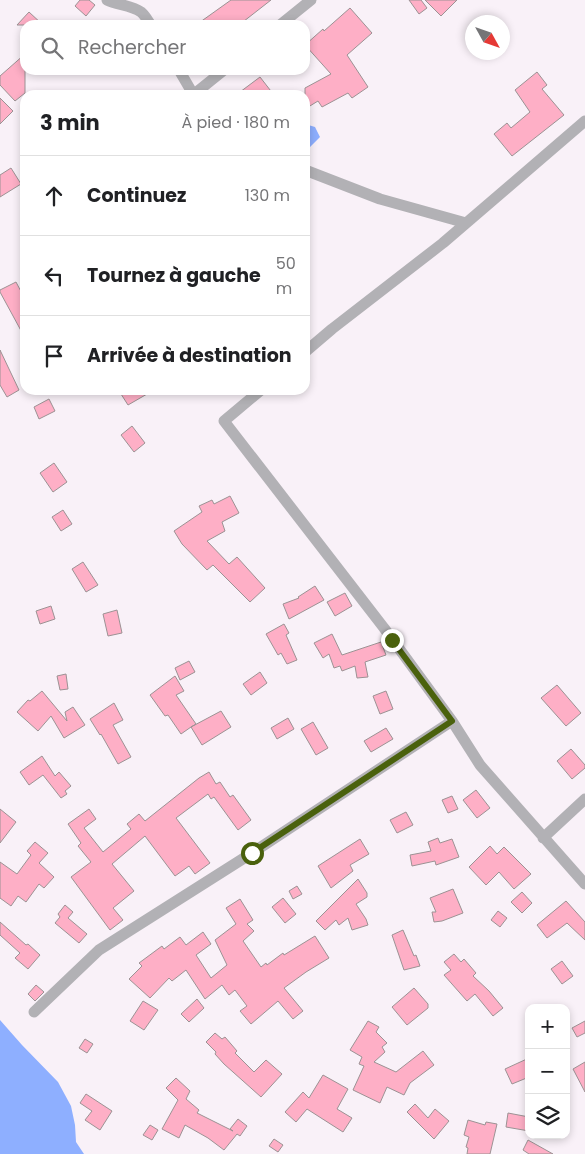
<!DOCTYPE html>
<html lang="fr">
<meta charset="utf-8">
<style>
:root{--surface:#fff;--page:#f2f2f2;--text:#202124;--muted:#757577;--line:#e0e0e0}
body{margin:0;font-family:Poppins,sans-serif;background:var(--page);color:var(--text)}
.controls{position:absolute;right:15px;bottom:15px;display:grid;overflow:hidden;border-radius:10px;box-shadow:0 2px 8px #0003}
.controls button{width:45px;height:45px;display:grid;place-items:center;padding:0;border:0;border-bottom:1px solid var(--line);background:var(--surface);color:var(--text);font:25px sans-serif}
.compass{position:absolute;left:465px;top:15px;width:45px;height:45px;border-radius:50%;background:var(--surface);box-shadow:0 2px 8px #0003;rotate:130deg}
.stop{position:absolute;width:15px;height:15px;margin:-11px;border:4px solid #4a610d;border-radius:50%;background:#fff}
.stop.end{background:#4a610d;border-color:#fff;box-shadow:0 1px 5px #0008}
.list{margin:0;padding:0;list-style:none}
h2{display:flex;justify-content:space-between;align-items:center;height:65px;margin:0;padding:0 20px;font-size:21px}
h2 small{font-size:16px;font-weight:400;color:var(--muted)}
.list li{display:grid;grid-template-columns:32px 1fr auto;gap:15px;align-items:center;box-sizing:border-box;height:80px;padding:0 20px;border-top:1px solid var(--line)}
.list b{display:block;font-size:19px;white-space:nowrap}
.list em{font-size:16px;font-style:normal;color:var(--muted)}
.icon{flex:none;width:28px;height:28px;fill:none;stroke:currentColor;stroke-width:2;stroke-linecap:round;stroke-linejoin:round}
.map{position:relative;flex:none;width:585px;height:1154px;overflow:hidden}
.search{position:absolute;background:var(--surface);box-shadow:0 2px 8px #0003;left:20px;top:20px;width:290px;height:55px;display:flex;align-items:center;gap:12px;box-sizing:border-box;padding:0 18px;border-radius:15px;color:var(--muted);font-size:19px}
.panel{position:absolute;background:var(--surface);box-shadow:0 2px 8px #0003;left:20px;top:90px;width:290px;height:305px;border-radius:15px}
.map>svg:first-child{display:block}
</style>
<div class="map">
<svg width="585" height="1154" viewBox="0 0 585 1154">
<rect width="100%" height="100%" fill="#f9f1f8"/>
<path fill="#8eafff" d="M 305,124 L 315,127 L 320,137 L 309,148 L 305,148 Z
M 0,1020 L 22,1045 L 58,1082 L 71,1106 L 75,1125 L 76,1142 L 84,1154 L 0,1154 Z"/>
<path fill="#feafc6" stroke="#9c9294" d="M 80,0 L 89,0 L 95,5 L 86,16 L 75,6 Z
M 231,0 L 271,0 L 239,25 L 196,25 Z
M 409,0 L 421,0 L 427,8 L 419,14 Z
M 425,0 L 457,0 L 441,16 Z
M 350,8 L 372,33 L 347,55 L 368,87 L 352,98 L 348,93 L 322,107 L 318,101 L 305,109 L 305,88 L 331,74 L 305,45 L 323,29 L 324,31 Z
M 29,12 L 43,25 L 17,25 Z
M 25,54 L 25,93 L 15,101 L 0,85 L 0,76 Z
M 537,72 L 547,85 L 542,89 L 564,115 L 512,156 L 494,134 L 507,123 L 511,128 L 530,112 L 515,90 Z
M 260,77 L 274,95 L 236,95 Z
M 0,98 L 13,111 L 0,124 Z
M 11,168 L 21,184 L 0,197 L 0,175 Z
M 16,282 L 25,299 L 25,338 L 0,292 L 0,290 Z
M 0,350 L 19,390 L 7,397 L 0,385 Z
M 128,390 L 154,390 L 128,405 L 121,394 Z
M 49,399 L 55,411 L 39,419 L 34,407 Z
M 132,426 L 145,443 L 134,452 L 121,435 Z
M 54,463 L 67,482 L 53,492 L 40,473 Z
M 230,496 L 239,513 L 222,522 L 225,531 L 207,541 L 229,564 L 237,557 L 265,588 L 250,602 L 213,565 L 207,570 L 182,544 L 174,531 L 202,512 L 199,506 L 212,500 L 214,504 Z
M 63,510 L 72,524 L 61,531 L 52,517 Z
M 83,562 L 98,585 L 86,592 L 72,569 Z
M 315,586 L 324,600 L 289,619 L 283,604 L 299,598 L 298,597 Z
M 345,593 L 352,606 L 335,616 L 327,602 Z
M 51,606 L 55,619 L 40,624 L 36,611 Z
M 117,610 L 122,633 L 108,636 L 103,614 Z
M 284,624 L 289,633 L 286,635 L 297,660 L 287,664 L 281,653 L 278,655 L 266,634 Z
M 332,634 L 342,655 L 381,642 L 386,655 L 365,662 L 368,677 L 357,678 L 355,666 L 342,671 L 340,666 L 334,668 L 329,654 L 323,658 L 314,643 Z
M 189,661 L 195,672 L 180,680 L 175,668 Z
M 260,672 L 267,683 L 251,695 L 243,684 Z
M 66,674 L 68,689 L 60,690 L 57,676 Z
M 175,676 L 184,691 L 176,695 L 196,724 L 191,727 L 221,711 L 231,727 L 202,745 L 191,727 L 181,734 L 168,715 L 165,716 L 150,695 Z
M 557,685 L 581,713 L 566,726 L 541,698 Z
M 42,691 L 67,721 L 65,712 L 73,707 L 85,725 L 64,738 L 51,716 L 38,731 L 17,712 L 28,700 L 30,701 Z
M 386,691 L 393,709 L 380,714 L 373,696 Z
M 114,703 L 123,720 L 113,725 L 131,757 L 118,764 L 101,734 L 100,735 L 90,719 Z
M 288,718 L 294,729 L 277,739 L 271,728 Z
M 313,722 L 328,748 L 316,755 L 301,729 Z
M 386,728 L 393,739 L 371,752 L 364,741 Z
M 571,749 L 585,765 L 585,768 L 572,779 L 557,761 Z
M 42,756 L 55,776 L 59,772 L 71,786 L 65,791 L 67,794 L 61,798 L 43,775 L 29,785 L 20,772 Z
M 209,772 L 216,784 L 220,782 L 230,797 L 233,795 L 251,820 L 238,830 L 214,797 L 211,799 L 208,794 L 176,818 L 210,863 L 195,874 L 189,866 L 175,876 L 145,836 L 112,864 L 134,891 L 113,908 L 123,920 L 110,930 L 71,877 L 91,862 L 78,846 L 81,843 L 68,824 L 89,809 L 96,819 L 84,828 L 103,852 L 131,829 L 127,824 L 139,814 L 145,821 L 199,778 Z
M 476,790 L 490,808 L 477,818 L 463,800 Z
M 452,796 L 458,809 L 448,813 L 442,800 Z
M 0,809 L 16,822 L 0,843 Z
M 406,812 L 413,825 L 397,833 L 390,820 Z
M 438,838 L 440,843 L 452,839 L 459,857 L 436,865 L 435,861 L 412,866 L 410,855 L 431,851 L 428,842 Z
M 360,839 L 369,854 L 350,865 L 353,871 L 331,888 L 318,866 Z
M 35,842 L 48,853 L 39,863 L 54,877 L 44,888 L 39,884 L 26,902 L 18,896 L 11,906 L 0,898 L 0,862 L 17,874 L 31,855 L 27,851 Z
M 490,846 L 497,854 L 504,847 L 531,874 L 514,889 L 499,872 L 486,885 L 469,867 Z
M 358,879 L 367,893 L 367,897 L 356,904 L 366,919 L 368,925 L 352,930 L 348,918 L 339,925 L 336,920 L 325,930 L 316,921 Z
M 297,886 L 302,894 L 293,899 L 289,891 Z
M 453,889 L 463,913 L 442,921 L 434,922 L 432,912 L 436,912 L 430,898 Z
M 522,892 L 532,903 L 522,913 L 511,902 Z
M 283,898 L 296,914 L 285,923 L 272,907 Z
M 240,899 L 253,920 L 247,924 L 254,931 L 243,941 L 261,967 L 266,963 L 267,965 L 283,953 L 284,955 L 315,936 L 329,958 L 306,972 L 284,988 L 303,1011 L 293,1019 L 278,1001 L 251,1024 L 240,1011 L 247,1006 L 235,990 L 229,995 L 222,985 L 205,999 L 186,970 L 172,981 L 169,978 L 150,998 L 129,979 L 142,966 L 139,963 L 162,946 L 164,949 L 180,937 L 186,945 L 203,932 L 211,944 L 196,955 L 211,978 L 227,965 L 215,940 L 236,924 L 226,908 Z
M 566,901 L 585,922 L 585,940 L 567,923 L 547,938 L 537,925 Z
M 65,905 L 73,912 L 68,918 L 87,934 L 79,943 L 55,923 L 60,917 L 58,914 Z
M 498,911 L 507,918 L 500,927 L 491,920 Z
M 0,922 L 26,945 L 28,944 L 40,955 L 28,969 L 15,958 L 20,953 L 0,935 Z
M 403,930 L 414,956 L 416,955 L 420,966 L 404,970 L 392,935 Z
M 454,954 L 461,962 L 464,959 L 476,973 L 473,976 L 489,991 L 503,1008 L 493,1016 L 475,994 L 467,1001 L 444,975 L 451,970 L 444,962 Z
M 562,961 L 573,976 L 562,984 L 551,969 Z
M 36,985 L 44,992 L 35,1001 L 28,994 Z
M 414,988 L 428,1004 L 428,1008 L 407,1025 L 392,1007 Z
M 197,999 L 204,1008 L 189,1022 L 181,1014 Z
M 143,1001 L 158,1010 L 144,1030 L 130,1021 Z
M 368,1021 L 379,1027 L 376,1032 L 387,1043 L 382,1047 L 385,1052 L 374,1062 L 396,1072 L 423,1051 L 434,1065 L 410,1083 L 404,1095 L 387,1087 L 380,1103 L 353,1090 L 364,1066 L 359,1064 L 362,1057 L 350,1050 Z
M 585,1021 L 585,1033 L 577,1037 L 572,1028 Z
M 215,1033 L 222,1039 L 225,1037 L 237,1051 L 235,1053 L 254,1072 L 266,1060 L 282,1074 L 261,1097 L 224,1064 L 215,1054 L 216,1052 L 206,1042 Z
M 85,1039 L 93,1044 L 87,1053 L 79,1048 Z
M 529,1058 L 529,1077 L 512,1084 L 505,1069 Z
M 585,1062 L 585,1092 L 573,1069 Z
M 323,1075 L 348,1089 L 337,1109 L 352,1118 L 343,1132 L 307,1109 L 296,1122 L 285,1112 L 303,1092 L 309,1098 Z
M 176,1078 L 190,1091 L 186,1099 L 199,1110 L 197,1113 L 233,1131 L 230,1129 L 238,1119 L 247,1126 L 240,1136 L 237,1134 L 224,1150 L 208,1138 L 185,1125 L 179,1138 L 162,1129 L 178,1100 L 166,1088 Z
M 86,1094 L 112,1111 L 100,1130 L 85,1120 L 92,1111 L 80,1103 Z
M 415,1104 L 428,1118 L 435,1109 L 449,1121 L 434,1139 L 407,1112 Z
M 508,1113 L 529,1117 L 529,1131 L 506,1127 Z
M 468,1120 L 485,1125 L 486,1122 L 497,1124 L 490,1154 L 467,1154 L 468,1148 L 466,1147 L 469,1137 L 464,1135 Z
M 150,1125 L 158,1130 L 152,1140 L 143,1135 Z
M 274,1139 L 283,1145 L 278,1152 L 269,1146 Z
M 528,1140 L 553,1154 L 529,1154 L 523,1150 Z"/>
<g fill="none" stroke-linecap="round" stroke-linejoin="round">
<path stroke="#b2b1b5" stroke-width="11" d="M 107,0 C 117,5 131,5 141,12 C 145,15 148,21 151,25
M 280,25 L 311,0
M 179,70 L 193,94
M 193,95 L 224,70
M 305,170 L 380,199 L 466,223
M 305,352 L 332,329 L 443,243 L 585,121
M 261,390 L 224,421 L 384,628 L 452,721 L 480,765 L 585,884
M 543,838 L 585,799
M 34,1012 L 99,950 L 252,853 L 452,721"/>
</g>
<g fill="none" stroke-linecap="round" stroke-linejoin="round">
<path stroke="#4a610d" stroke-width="6" d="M 252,853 L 452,721 L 392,640"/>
</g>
</svg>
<div class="controls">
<button>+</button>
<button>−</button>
<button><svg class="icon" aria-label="layers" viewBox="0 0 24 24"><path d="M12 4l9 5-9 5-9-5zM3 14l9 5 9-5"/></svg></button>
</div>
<svg class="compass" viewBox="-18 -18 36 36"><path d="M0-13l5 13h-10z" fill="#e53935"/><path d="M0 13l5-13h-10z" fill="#757577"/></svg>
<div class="stop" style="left:252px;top:853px"></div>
<div class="stop end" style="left:392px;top:640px"></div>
<div class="search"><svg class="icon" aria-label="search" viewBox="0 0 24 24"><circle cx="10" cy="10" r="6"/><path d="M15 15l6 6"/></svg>Rechercher</div>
<section class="panel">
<h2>3 min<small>À pied · 180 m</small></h2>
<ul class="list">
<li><svg class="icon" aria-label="ahead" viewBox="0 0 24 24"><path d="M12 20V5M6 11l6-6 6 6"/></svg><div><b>Continuez</b></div><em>130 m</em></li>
<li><svg class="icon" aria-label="left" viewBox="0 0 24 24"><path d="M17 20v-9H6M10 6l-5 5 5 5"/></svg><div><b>Tournez à gauche</b></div><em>50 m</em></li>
<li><svg class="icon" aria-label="arrive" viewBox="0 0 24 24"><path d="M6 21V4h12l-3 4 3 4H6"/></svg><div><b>Arrivée à destination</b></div></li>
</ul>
</section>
</div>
